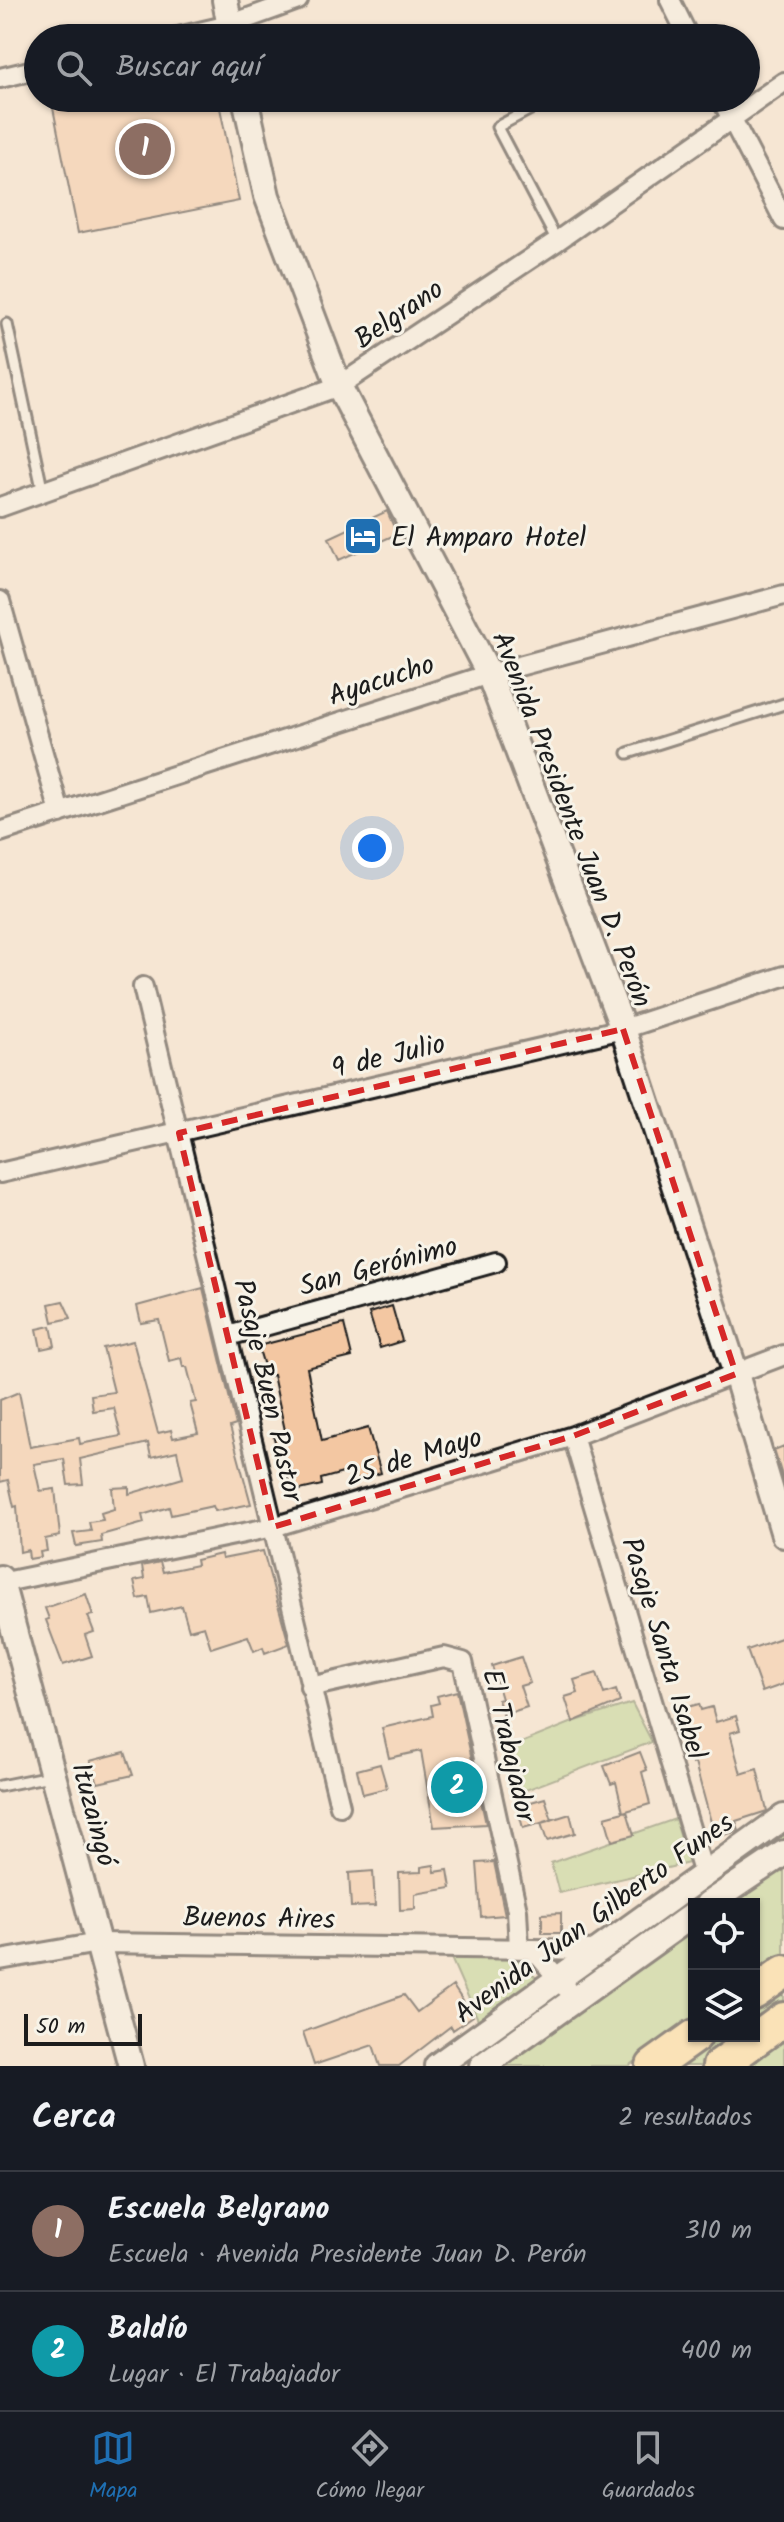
<!DOCTYPE html>
<html lang="es">
<meta charset="utf-8">
<style>
:root{--surface:#171b24;--page:#20242c;--text:#f1f3f6;--muted:#9ea1a6;--line:#363941;--accent:#1f6fb2}
body{margin:0;font-family:Kalam,sans-serif;background:var(--page);color:var(--text)}
.controls{position:absolute;right:24px;bottom:24px;display:grid;overflow:hidden;border-radius:0px;box-shadow:0 2px 6px #0004}
.controls button{width:72px;height:72px;display:grid;place-items:center;padding:0;border:0;border-bottom:2px solid var(--line);background:var(--surface);color:var(--text);font:40px sans-serif}
.scale{position:absolute;left:24px;bottom:20px;width:118px;box-sizing:border-box;padding-left:8px;border:4px solid #1c1c1c;border-top:0;font-size:22px;line-height:28px;white-space:nowrap;color:#1c1c1c;-webkit-text-stroke:6px #f7f3e8;paint-order:stroke}
.you{position:absolute;left:372px;top:848px;width:28px;height:28px;margin:-20px;border:6px solid #fff;border-radius:50%;background:#1a73e8;box-shadow:0 0 0 12px #1a73e833}
.badge{display:grid;place-items:center;width:52px;height:52px;border-radius:50%;background:var(--accent);color:#fff;font-size:26px;font-weight:700}
.pin{position:absolute;translate:-50% -50%;border:4px solid #fff;box-shadow:0 2px 8px #0006}
.list{margin:0;padding:0;list-style:none}
h2{display:flex;justify-content:space-between;align-items:center;height:104px;margin:0;padding:0 32px;font-size:34px}
h2 small{font-size:26px;font-weight:400;color:var(--muted)}
.list li{display:grid;grid-template-columns:52px 1fr auto;gap:24px;align-items:center;box-sizing:border-box;height:120px;padding:0 32px;border-top:2px solid var(--line)}
.list b{display:block;font-size:30px;white-space:nowrap}
.list p{margin:0;font-size:26px;white-space:nowrap;color:var(--muted)}
.list em{font-size:26px;font-style:normal;color:var(--muted)}
.icon{flex:none;width:44px;height:44px;fill:none;stroke:currentColor;stroke-width:2;stroke-linecap:round;stroke-linejoin:round}
.map{position:relative;flex:none;width:784px;height:2066px;overflow:hidden}
.search{position:absolute;background:var(--surface);box-shadow:0 2px 6px #0004;left:24px;right:24px;top:24px;height:88px;display:flex;align-items:center;gap:20px;box-sizing:border-box;padding:0 28px;border-radius:44px;color:var(--muted);font-size:30px}
.sheet{height:344px;background:var(--surface)}
nav{display:flex;justify-content:space-around;align-items:center;box-sizing:border-box;height:112px;border-top:2px solid var(--line);background:var(--surface);font-size:22px;color:var(--muted)}
nav a{display:grid;justify-items:center;gap:4px}
nav .on{color:var(--accent)}
.map>svg:first-child{display:block}
</style>
<div class="map">
<svg width="784" height="2066" viewBox="0 0 784 2066">
<rect width="100%" height="100%" fill="#f6e6d3"/>
<filter id="ink" filterUnits="userSpaceOnUse"><feTurbulence type="fractalNoise" baseFrequency=".0125" numOctaves="2"/><feDisplacementMap in="SourceGraphic" scale="16" xChannelSelector="R" yChannelSelector="G"/><feConvolveMatrix kernelMatrix="1 2 1 2 8 2 1 2 1" color-interpolation-filters="sRGB"/></filter>
<g filter="url(#ink)">
<path fill="#b5d58e" stroke="#687855" stroke-width="2" d="M 632,1703 L 652,1742 L 518,1793 L 506,1749 L 573,1722 Z
M 675,1819 L 689,1863 L 559,1893 L 551,1863 Z
M 784,1826 L 784,1842 L 654,1932 L 648,1923 Z
M 784,1863 L 784,1953 L 754,1975 L 754,1904 L 721,1904 Z
M 694,1923 L 694,2019 L 629,2066 L 494,2066 Z
M 451,1958 L 518,1959 L 542,1984 L 480,2024 Z
M 784,1986 L 784,2009 L 754,2031 L 754,2007 Z
M 713,2036 L 747,2036 L 706,2066 L 671,2066 Z
M 784,2039 L 784,2066 L 745,2066 Z"/>
<path fill="#f3c7a2" stroke="#1c1c1c" stroke-width="2" d="M 51,98 L 218,98 L 239,201 L 78,233 Z
M 387,511 L 397,534 L 339,560 L 329,538 Z
M 203,1288 L 236,1425 L 230,1427 L 251,1504 L 215,1511 L 213,1506 L 171,1515 L 169,1507 L 142,1515 L 144,1523 L 101,1535 L 102,1542 L 76,1546 L 73,1533 L 91,1531 L 89,1522 L 103,1520 L 101,1513 L 114,1509 L 112,1488 L 129,1487 L 129,1494 L 183,1478 L 177,1451 L 151,1457 L 148,1443 L 80,1459 L 83,1484 L 68,1485 L 64,1459 L 34,1464 L 40,1491 L 55,1489 L 60,1536 L 45,1539 L 47,1551 L 40,1552 L 41,1557 L 29,1559 L 28,1550 L 20,1552 L 17,1506 L 14,1507 L 8,1480 L 0,1482 L 0,1400 L 19,1392 L 30,1447 L 79,1438 L 80,1444 L 121,1436 L 114,1408 L 93,1411 L 91,1395 L 114,1392 L 103,1348 L 133,1341 L 158,1433 L 171,1430 L 173,1438 L 198,1433 L 190,1403 L 196,1402 L 187,1367 L 183,1367 L 181,1358 L 169,1361 L 159,1320 L 141,1323 L 137,1306 Z
M 63,1301 L 71,1318 L 53,1322 L 49,1304 Z
M 392,1306 L 402,1341 L 380,1348 L 369,1313 Z
M 344,1324 L 352,1357 L 307,1368 L 322,1441 L 368,1428 L 381,1473 L 353,1481 L 350,1471 L 321,1479 L 322,1485 L 300,1490 L 289,1481 L 277,1449 L 274,1438 L 286,1435 L 273,1375 L 267,1376 L 258,1346 Z
M 51,1326 L 55,1346 L 41,1349 L 37,1329 Z
M 784,1446 L 784,1482 L 774,1450 Z
M 263,1551 L 289,1644 L 265,1653 L 263,1647 L 254,1651 L 248,1636 L 211,1648 L 204,1626 L 189,1630 L 182,1606 L 151,1613 L 148,1597 L 138,1599 L 134,1581 L 144,1579 L 142,1566 L 160,1562 L 163,1572 L 197,1565 L 196,1560 L 221,1554 L 222,1559 Z
M 86,1594 L 93,1615 L 88,1616 L 94,1632 L 85,1635 L 92,1656 L 63,1665 L 46,1620 L 49,1619 L 45,1608 Z
M 784,1637 L 784,1684 L 762,1692 L 747,1650 Z
M 521,1657 L 530,1683 L 520,1686 L 527,1707 L 503,1715 L 498,1700 L 502,1699 L 492,1666 Z
M 597,1673 L 604,1694 L 616,1690 L 620,1702 L 573,1722 L 565,1697 L 578,1693 L 574,1680 Z
M 457,1691 L 486,1824 L 434,1827 L 421,1751 L 389,1758 L 382,1728 L 433,1716 L 431,1705 L 439,1703 L 437,1696 Z
M 699,1704 L 701,1710 L 712,1707 L 716,1722 L 736,1716 L 740,1730 L 730,1733 L 741,1774 L 757,1769 L 767,1811 L 736,1821 L 739,1831 L 715,1837 L 695,1763 L 692,1764 L 688,1750 L 691,1749 L 680,1709 Z
M 125,1752 L 133,1775 L 98,1783 L 90,1761 Z
M 640,1752 L 647,1770 L 642,1772 L 650,1804 L 623,1812 L 616,1782 L 611,1784 L 604,1766 Z
M 380,1764 L 387,1788 L 363,1794 L 357,1770 Z
M 545,1798 L 552,1820 L 523,1828 L 517,1806 Z
M 627,1811 L 634,1835 L 612,1841 L 605,1817 Z
M 570,1814 L 575,1833 L 547,1841 L 541,1823 Z
M 494,1862 L 505,1915 L 481,1917 L 477,1863 Z
M 434,1865 L 435,1872 L 448,1870 L 451,1888 L 415,1894 L 415,1909 L 400,1910 L 399,1873 L 421,1872 L 421,1867 Z
M 373,1871 L 375,1906 L 351,1907 L 349,1873 Z
M 561,1913 L 561,1933 L 542,1933 L 542,1914 Z
M 453,1986 L 473,2016 L 453,2030 L 451,2026 L 399,2066 L 380,2066 L 373,2045 L 314,2065 L 303,2032 L 404,1995 L 417,2012 Z"/>
<g fill="none" stroke-linecap="round" stroke-linejoin="round">
<defs>
<path id="lane" d="M 540,98 L 540,104 L 497,127 L 557,241
M 7,324 L 43,493
M 628,753 L 784,704
M 0,1786 L 50,1776"/>
<path id="street" d="M 670,0 L 689,38
M 174,38 L 229,25 L 298,0
M 0,78 L 38,69
M 721,98 L 784,220
M 0,507 L 339,386 L 557,241 L 784,82
M 0,601 L 60,813
M 0,832 L 489,674 L 784,595
M 143,987 L 340,1806
M 0,1173 L 623,1029 L 784,976
M 228,1336 L 496,1262
M 573,1436 L 704,1875
M 0,1583 L 273,1527 L 573,1436 L 784,1355
M 310,1687 L 444,1657 L 463,1662 L 517,1910 L 519,1948 L 539,1956 L 566,1988
M 0,1960 L 98,1943 L 601,1950"/>
<path id="secondary" d="M 225,0 L 232,38
M 245,98 L 267,196 L 339,386 L 489,674 L 623,1029 L 736,1374 L 784,1535
M 0,1578 L 131,2066
M 708,1904 L 784,1853
M 437,2066 L 784,1817
M 482,2066 L 694,1914"/>
<path id="highway" d="M 754,1993 L 784,1972
M 653,2066 L 695,2036
M 719,2066 L 784,2019"/>
</defs>
<use href="#lane" stroke="#1c1c1c" stroke-width="15"/>
<use href="#street" stroke="#1c1c1c" stroke-width="24"/>
<use href="#secondary" stroke="#1c1c1c" stroke-width="30"/>
<use href="#highway" stroke="#1c1c1c" stroke-width="38"/>
<use href="#lane" stroke="#f7f3e8" stroke-width="9"/>
<use href="#street" stroke="#f7f3e8" stroke-width="18"/>
<use href="#secondary" stroke="#f7f3e8" stroke-width="24"/>
<use href="#highway" stroke="#fedd96" stroke-width="32"/>
</g>
</g>
<path d="M0 0H784V2066H0ZM 623,1029 L 736,1374 L 573,1436 L 273,1527 L 179,1133 Z" fill="#f6e6d3" fill-opacity=".55" fill-rule="evenodd"/>
<path fill="none" stroke="#d62828" stroke-width="6" stroke-dasharray="16 10" stroke-linejoin="round" d="M 623,1029 L 736,1374 L 573,1436 L 273,1527 L 179,1133 Z"/>
<defs>
<symbol id="hotel-square" viewBox="-11 -11 22 22"><rect x="-9" y="-9" width="18" height="18" rx="4" fill="#1f6fb2" stroke="#f7f3e8"/><path d="M-6-4.5h1.5V1H6V5H4.5V3h-9V5H-6ZM-4 0a1.8 1.8 0 1 1 3.6 0ZM.5 0V-2.5h3Q6-2.5 6 0Z" fill="#fff"/></symbol>
</defs>
<g fill-rule="evenodd">
<use href="#hotel-square" x="341" y="514" width="44" height="44"/>
</g>
<g text-anchor="middle" stroke-width="6" stroke-linejoin="round" paint-order="stroke">
<g font-size="28" fill="#1c1c1c" stroke="#f7f3e8">
<text transform="translate(398 313) rotate(-34)" y="10">Belgrano</text>
<text transform="translate(381 679) rotate(-18)" y="10">Ayacucho</text>
<text transform="translate(573 819) rotate(69)" y="10">Avenida Presidente Juan D. Perón</text>
<text transform="translate(388 1055) rotate(-13)" y="10">9 de Julio</text>
<text transform="translate(378 1265) rotate(-15)" y="10">San Gerónimo</text>
<text transform="translate(269 1390) rotate(77)" y="10">Pasaje Buen Pastor</text>
<text transform="translate(413 1456) rotate(-17)" y="10">25 de Mayo</text>
<text transform="translate(665 1648) rotate(73)" y="10">Pasaje Santa Isabel</text>
<text transform="translate(510 1745) rotate(77)" y="10">El Trabajador</text>
<text transform="translate(95 1814) rotate(75)" y="10">Ituzaingó</text>
<text transform="translate(259 1917) rotate(1)" y="10">Buenos Aires</text>
<text transform="translate(593 1917) rotate(-36)" y="10">Avenida Juan Gilberto Funes</text>
</g>
<g font-size="28" fill="#1c1c1c" stroke="#f7f3e8" text-anchor="start">
<text x="391" y="546">El Amparo Hotel</text>
</g>
</g>
</svg>
<div class="controls">
<button><svg class="icon" aria-label="locate" viewBox="0 0 24 24"><circle cx="12" cy="12" r="6"/><path d="M12 2v4M12 18v4M2 12h4M18 12h4"/></svg></button>
<button><svg class="icon" aria-label="layers" viewBox="0 0 24 24"><path d="M12 4l9 5-9 5-9-5zM3 14l9 5 9-5"/></svg></button>
</div>
<div class="scale">50 m</div>
<div class="you"></div>
<div class="pin badge" style="left:145px;top:149px;background:#8d6e63">1</div>
<div class="pin badge" style="left:457px;top:1787px;background:#0f9aa8">2</div>
<div class="search"><svg class="icon" aria-label="search" viewBox="0 0 24 24"><circle cx="10" cy="10" r="6"/><path d="M15 15l6 6"/></svg>Buscar aquí</div>
</div>
<section class="sheet">
<h2>Cerca<small>2 resultados</small></h2>
<ul class="list">
<li><span class="badge" style="background:#8d6e63">1</span><div><b>Escuela Belgrano</b><p>Escuela · Avenida Presidente Juan D. Perón</p></div><em>310 m</em></li>
<li><span class="badge" style="background:#0f9aa8">2</span><div><b>Baldío</b><p>Lugar · El Trabajador</p></div><em>400 m</em></li>
</ul>
</section>
<nav>
<a class="on"><svg class="icon" aria-label="map" viewBox="0 0 24 24"><path d="M3 6l6-2 6 2 6-2v14l-6 2-6-2-6 2zM9 4v14M15 6v14"/></svg>Mapa</a>
<a><svg class="icon" aria-label="directions" viewBox="0 0 24 24"><path d="M12 3l9 9-9 9-9-9zM9 14v-3h6M13 9l2 2-2 2"/></svg>Cómo llegar</a>
<a><svg class="icon" aria-label="saved" viewBox="0 0 24 24"><path d="M7 4h10v16l-5-4-5 4z"/></svg>Guardados</a>
</nav>
